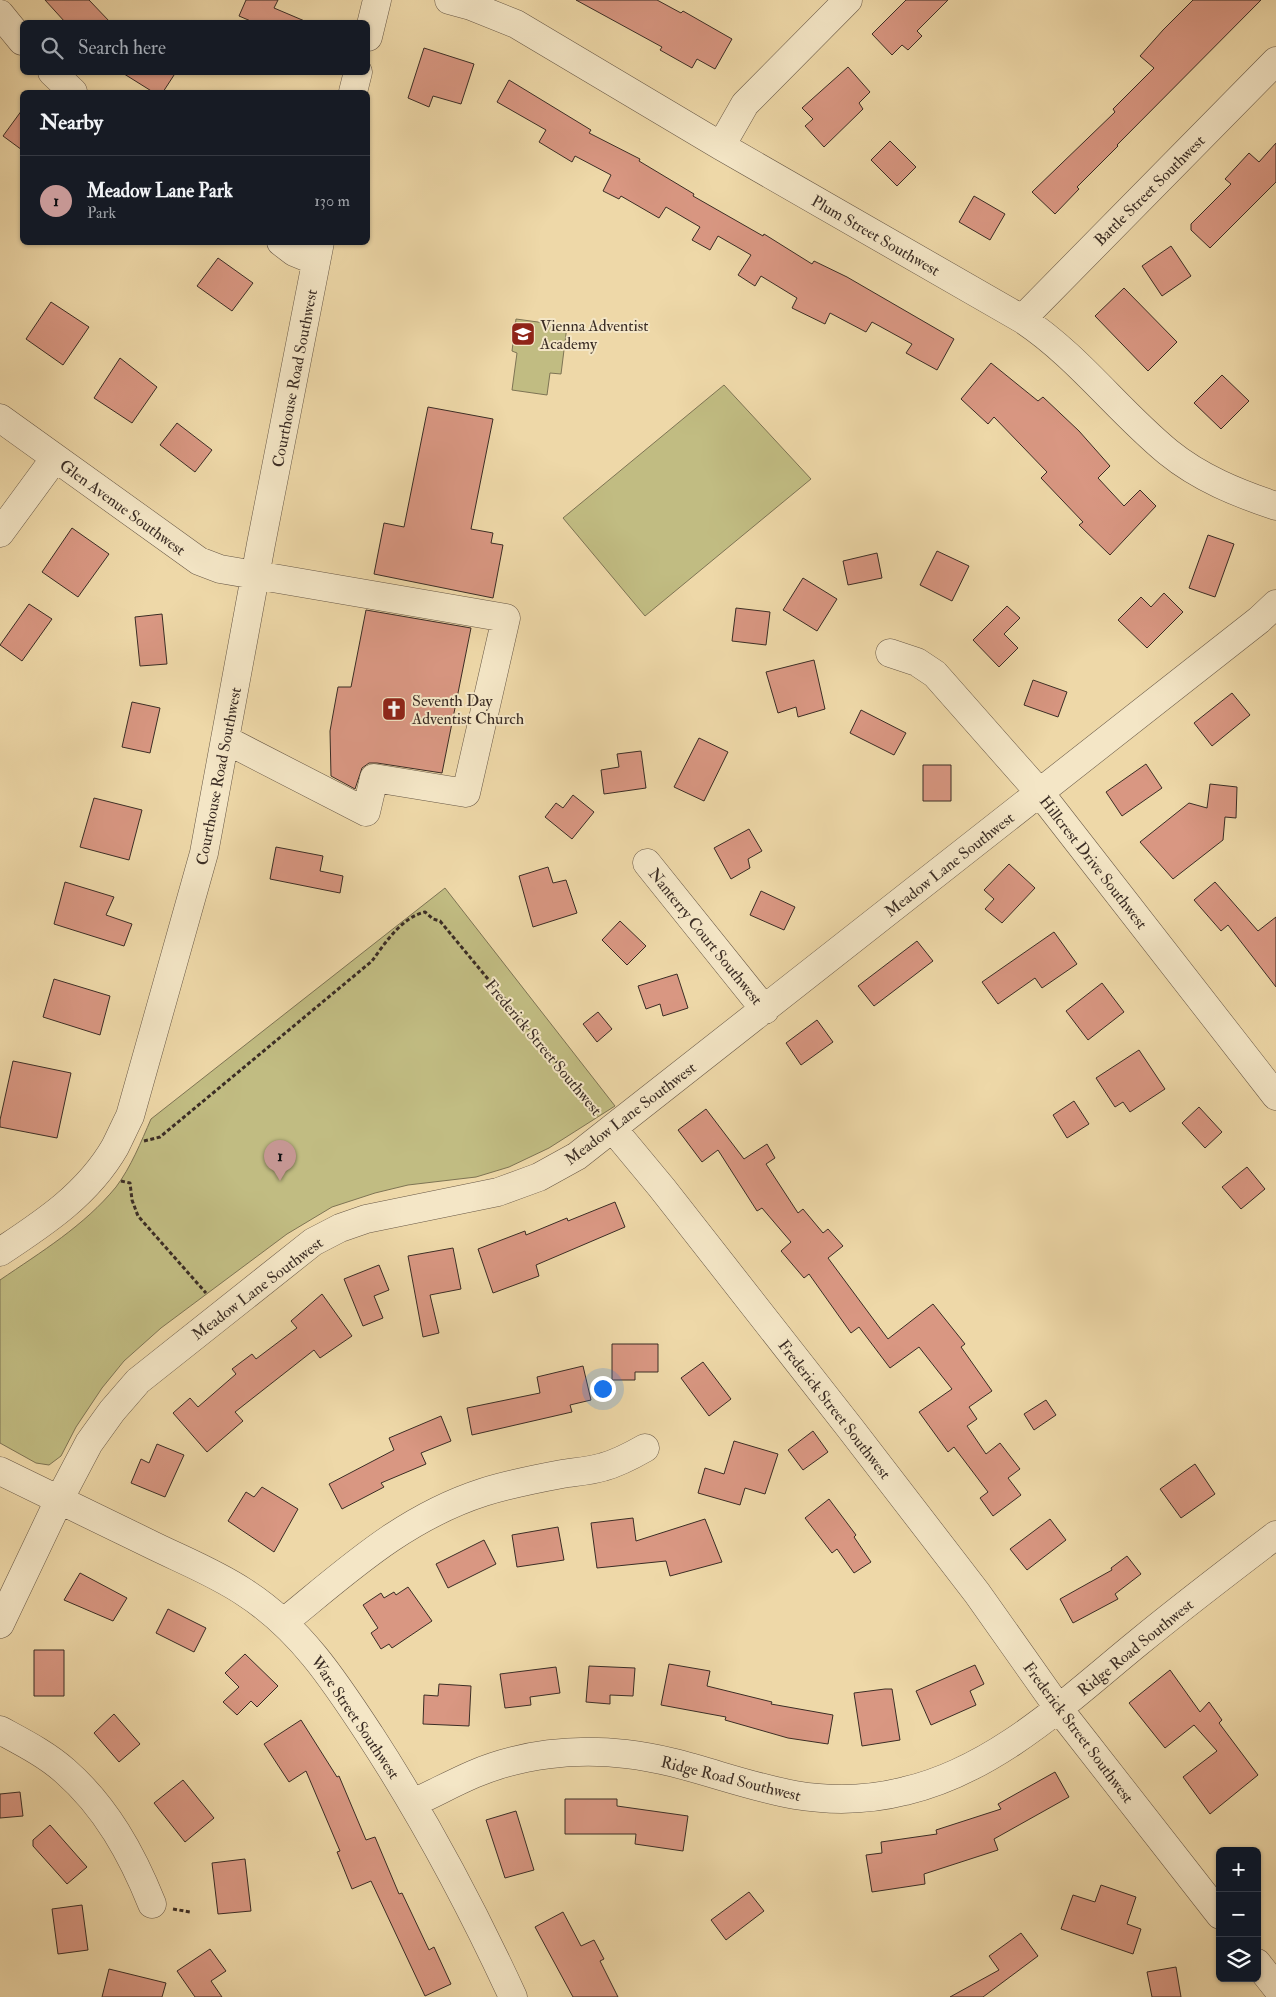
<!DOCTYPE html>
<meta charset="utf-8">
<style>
:root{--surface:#171b24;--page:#20242c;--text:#f1f3f6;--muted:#9ea1a6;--line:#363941;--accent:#c59692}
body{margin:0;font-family:"IM FELL Double Pica",serif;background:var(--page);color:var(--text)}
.controls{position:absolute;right:15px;bottom:15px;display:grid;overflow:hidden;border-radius:8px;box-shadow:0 1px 4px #0004}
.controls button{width:45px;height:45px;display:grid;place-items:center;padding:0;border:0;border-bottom:1px solid var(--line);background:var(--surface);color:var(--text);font:25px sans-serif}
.you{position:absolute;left:602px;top:1388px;width:18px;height:18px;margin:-12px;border:4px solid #fff;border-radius:50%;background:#1a73e8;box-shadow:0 0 0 8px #1a73e833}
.badge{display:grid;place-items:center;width:32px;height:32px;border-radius:50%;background:var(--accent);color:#111;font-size:16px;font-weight:700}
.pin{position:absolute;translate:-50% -41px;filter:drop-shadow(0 1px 2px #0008)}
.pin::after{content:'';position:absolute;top:26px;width:18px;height:15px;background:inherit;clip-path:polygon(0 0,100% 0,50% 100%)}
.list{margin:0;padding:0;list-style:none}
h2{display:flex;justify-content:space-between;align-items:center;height:65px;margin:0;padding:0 20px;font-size:21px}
h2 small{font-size:16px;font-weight:400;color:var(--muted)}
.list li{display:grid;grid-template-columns:32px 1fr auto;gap:15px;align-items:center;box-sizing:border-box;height:90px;padding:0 20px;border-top:1px solid var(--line)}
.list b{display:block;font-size:19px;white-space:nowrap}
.list p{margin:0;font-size:16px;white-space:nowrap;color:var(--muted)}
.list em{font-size:16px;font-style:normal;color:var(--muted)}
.icon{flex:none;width:28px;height:28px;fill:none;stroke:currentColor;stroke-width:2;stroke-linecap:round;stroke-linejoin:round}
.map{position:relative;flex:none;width:1276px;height:1997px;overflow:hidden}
.search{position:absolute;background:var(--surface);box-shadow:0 1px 4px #0004;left:20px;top:20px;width:350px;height:55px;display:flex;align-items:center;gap:12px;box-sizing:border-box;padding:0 18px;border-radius:8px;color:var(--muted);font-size:19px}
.panel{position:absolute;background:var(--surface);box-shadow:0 1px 4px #0004;left:20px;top:90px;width:350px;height:155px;border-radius:8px}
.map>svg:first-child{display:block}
</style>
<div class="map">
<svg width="1276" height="1997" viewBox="0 0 1276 1997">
<rect width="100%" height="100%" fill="#eed8a8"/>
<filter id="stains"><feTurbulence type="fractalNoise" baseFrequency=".004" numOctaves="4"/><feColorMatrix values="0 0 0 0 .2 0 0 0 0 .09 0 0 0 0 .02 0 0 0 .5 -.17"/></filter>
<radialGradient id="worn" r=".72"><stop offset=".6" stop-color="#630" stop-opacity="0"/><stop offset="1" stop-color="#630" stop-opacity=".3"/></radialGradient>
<path fill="#c1bc82" stroke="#7e7454" d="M 516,319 L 567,326 L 561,374 L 550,373 L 547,395 L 512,390 L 517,353 L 512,351 Z
M 724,385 L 811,479 L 645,616 L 563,518 Z
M 445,888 L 615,1106 L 549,1148 L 509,1167 L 476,1177 L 408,1185 L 375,1193 L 332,1207 L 287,1234 L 161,1328 L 124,1361 L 102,1388 L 76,1427 L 61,1456 L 49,1465 L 36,1463 L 0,1443 L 0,1280 C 41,1252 84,1226 116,1187 C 131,1167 141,1142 151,1119 Z"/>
<path fill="#d99782" stroke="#3b2d25" d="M 45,0 L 89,0 L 110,22 L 65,22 Z
M 246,0 L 278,0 L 274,8 L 307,22 L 253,22 L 239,16 Z
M 576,0 L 657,0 L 681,13 L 683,11 L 732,39 L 715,69 L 697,59 L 692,68 L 660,50 L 662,47 Z
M 906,0 L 948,0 L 917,31 L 922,36 L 908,50 L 902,45 L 892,55 L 872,34 Z
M 1193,0 L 1261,0 L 1117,145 L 1118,146 L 1077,187 L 1079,189 L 1055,214 L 1032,192 L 1115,112 L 1113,109 L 1154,68 L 1140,56 L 1163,30 Z
M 424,48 L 474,64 L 461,104 L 433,96 L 429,107 L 408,98 Z
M 848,67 L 870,92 L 859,103 L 863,109 L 824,147 L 805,126 L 813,119 L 802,108 Z
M 121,72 L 176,72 L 163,92 L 153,92 Z
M 509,80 L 591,130 L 589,133 L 640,159 L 639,161 L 694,194 L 693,196 L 763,236 L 764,234 L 812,264 L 814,261 L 847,277 L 954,339 L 937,370 L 906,353 L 912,344 L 872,322 L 866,332 L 830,313 L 825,324 L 792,308 L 797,298 L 761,276 L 755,286 L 738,275 L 751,255 L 718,236 L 710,250 L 692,240 L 700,227 L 666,207 L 659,218 L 621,196 L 619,199 L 603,191 L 611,175 L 575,156 L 572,162 L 539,142 L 546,130 L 497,102 Z
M 22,110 L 22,150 L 3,136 Z
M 890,141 L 916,167 L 897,186 L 871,160 Z
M 1276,143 L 1276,182 L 1210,248 L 1191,230 L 1191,224 L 1231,184 L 1225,179 L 1249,153 L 1259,162 Z
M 974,196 L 1005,214 L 990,240 L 959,222 Z
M 1171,246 L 1191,276 L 1162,296 L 1142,266 Z
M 218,258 L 253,283 L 232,311 L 197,286 Z
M 1124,288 L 1177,342 L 1148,371 L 1095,316 Z
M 51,302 L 89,327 L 63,365 L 26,339 Z
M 120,358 L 157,387 L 132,423 L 94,398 Z
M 991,363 L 1038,401 L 1043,397 L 1079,431 L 1110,466 L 1098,478 L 1124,506 L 1140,490 L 1156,506 L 1110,555 L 1079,525 L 1083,522 L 1041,478 L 1047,472 L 994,417 L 988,424 L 961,399 Z
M 1222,375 L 1249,401 L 1221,429 L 1194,403 Z
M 428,407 L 493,419 L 471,529 L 493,533 L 491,543 L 503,545 L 493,598 L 374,574 L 384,523 L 404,527 Z
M 177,423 L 212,450 L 195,472 L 160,445 Z
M 72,528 L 109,554 L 78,597 L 42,572 Z
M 1208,535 L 1234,544 L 1215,597 L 1189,588 Z
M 937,551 L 969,566 L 952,601 L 920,585 Z
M 877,553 L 882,578 L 848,585 L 843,561 Z
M 803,578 L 837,599 L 817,631 L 783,610 Z
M 1164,593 L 1183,612 L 1147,648 L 1118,620 L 1141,597 L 1151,607 Z
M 29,604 L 52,619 L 22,661 L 0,645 Z
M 1007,606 L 1020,618 L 1004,634 L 1018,648 L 999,667 L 973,640 Z
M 736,608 L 770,612 L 766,645 L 732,641 Z
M 366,610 L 471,628 L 442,773 L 377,763 L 369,763 L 362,768 L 355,789 L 331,776 L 330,731 L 338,687 L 351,687 Z
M 162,614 L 167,664 L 140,666 L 135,617 Z
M 814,660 L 825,709 L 798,717 L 796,707 L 778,713 L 766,672 Z
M 1033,680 L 1067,692 L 1058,717 L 1024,705 Z
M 1232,693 L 1250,715 L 1212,746 L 1194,723 Z
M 132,702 L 160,708 L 150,753 L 122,747 Z
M 861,710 L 906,733 L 894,755 L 850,733 Z
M 699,738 L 728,752 L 704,801 L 674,787 Z
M 641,751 L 646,788 L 604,794 L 601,770 L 619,767 L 617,754 Z
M 1146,764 L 1162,788 L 1122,816 L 1106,792 Z
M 923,765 L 951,765 L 951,801 L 923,801 Z
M 1210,784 L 1237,787 L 1236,818 L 1225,817 L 1223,840 L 1173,879 L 1140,842 L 1189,803 L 1207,808 Z
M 573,795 L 594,812 L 572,839 L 545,817 L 556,803 L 563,808 Z
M 94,798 L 142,810 L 129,860 L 80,847 Z
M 749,829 L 762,851 L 748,859 L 750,868 L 731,879 L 714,848 Z
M 276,847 L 323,856 L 320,871 L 343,876 L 340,893 L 270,879 Z
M 1009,864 L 1035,888 L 1002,923 L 985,909 L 994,899 L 984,890 Z
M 548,867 L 553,883 L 566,880 L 577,913 L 533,927 L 519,876 Z
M 65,882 L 114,897 L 106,915 L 132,924 L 124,946 L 54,924 Z
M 1215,882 L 1258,931 L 1276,917 L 1276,987 L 1228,925 L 1221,931 L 1194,900 Z
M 761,891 L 795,907 L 784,930 L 750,915 Z
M 620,921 L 646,946 L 627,965 L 602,940 Z
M 1054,932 L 1077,964 L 1042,988 L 1035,978 L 998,1004 L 982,982 Z
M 917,941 L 933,961 L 874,1006 L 858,986 Z
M 677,974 L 688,1008 L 663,1016 L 660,1004 L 646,1009 L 638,986 Z
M 54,979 L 110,996 L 100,1035 L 43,1017 Z
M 1102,983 L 1124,1012 L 1088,1040 L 1066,1011 Z
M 598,1012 L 612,1029 L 597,1042 L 583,1024 Z
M 817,1020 L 833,1042 L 801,1065 L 786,1043 Z
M 1139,1050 L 1165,1089 L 1130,1112 L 1123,1102 L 1115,1107 L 1096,1078 Z
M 13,1061 L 71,1073 L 57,1138 L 0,1127 L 0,1120 Z
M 1074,1101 L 1089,1124 L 1067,1138 L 1053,1115 Z
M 1199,1107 L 1222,1132 L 1205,1148 L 1182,1123 Z
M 706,1109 L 744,1159 L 767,1144 L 775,1158 L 766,1164 L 798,1213 L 803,1209 L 823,1233 L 828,1229 L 843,1246 L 828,1258 L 888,1339 L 933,1304 L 965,1344 L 961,1347 L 992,1391 L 969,1407 L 977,1419 L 967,1426 L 986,1454 L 1000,1443 L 1020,1469 L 1008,1478 L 1021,1495 L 993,1516 L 980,1498 L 988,1492 L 954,1447 L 948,1452 L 919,1412 L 952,1389 L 919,1347 L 890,1368 L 859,1327 L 851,1333 L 809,1274 L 804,1278 L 781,1251 L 791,1242 L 762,1208 L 757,1211 L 718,1150 L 702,1162 L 678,1130 Z
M 1247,1167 L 1265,1189 L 1241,1209 L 1222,1187 Z
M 615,1202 L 625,1227 L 536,1265 L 539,1276 L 493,1293 L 478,1249 L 525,1231 L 526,1235 L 567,1218 L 568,1221 Z
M 453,1248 L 461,1289 L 430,1295 L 439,1333 L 423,1337 L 408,1256 Z
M 379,1265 L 389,1290 L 374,1296 L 383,1318 L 363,1326 L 344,1279 Z
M 322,1294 L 352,1336 L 320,1358 L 314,1350 L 235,1412 L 243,1421 L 207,1452 L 173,1413 L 190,1398 L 198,1407 L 236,1374 L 232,1369 L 252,1354 L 256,1359 L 297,1328 L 291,1321 Z
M 612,1344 L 658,1344 L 658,1372 L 635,1372 L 635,1380 L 612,1380 Z
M 703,1362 L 731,1399 L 709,1416 L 681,1378 Z
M 583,1366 L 591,1400 L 570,1405 L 572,1412 L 472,1435 L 467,1408 L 540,1393 L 537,1377 Z
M 1046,1400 L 1056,1415 L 1034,1430 L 1024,1414 Z
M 441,1416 L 451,1441 L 421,1453 L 426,1464 L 381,1483 L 384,1487 L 342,1509 L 329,1484 L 394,1450 L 389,1438 Z
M 813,1431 L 828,1452 L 803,1470 L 788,1450 Z
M 734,1441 L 778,1454 L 765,1494 L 745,1488 L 740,1505 L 698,1493 L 705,1468 L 724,1474 Z
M 157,1444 L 184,1455 L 165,1497 L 131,1483 L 141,1459 L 149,1463 Z
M 1195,1464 L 1215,1494 L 1181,1518 L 1160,1489 Z
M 262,1487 L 298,1509 L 274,1552 L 228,1521 L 246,1492 L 254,1497 Z
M 829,1499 L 856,1535 L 854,1537 L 871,1562 L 854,1573 L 837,1549 L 832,1553 L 805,1518 Z
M 633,1518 L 636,1541 L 705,1519 L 722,1562 L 670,1576 L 666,1561 L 597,1568 L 591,1523 Z
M 1050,1519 L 1066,1540 L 1027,1570 L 1010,1549 Z
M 558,1527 L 564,1560 L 517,1567 L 512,1535 Z
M 484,1540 L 496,1564 L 448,1588 L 436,1564 Z
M 1127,1556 L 1141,1574 L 1115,1594 L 1118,1599 L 1073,1623 L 1060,1599 L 1112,1570 L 1111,1568 Z
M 80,1573 L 127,1598 L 113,1621 L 64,1600 Z
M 408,1587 L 432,1621 L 392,1648 L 389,1644 L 381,1649 L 371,1633 L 378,1628 L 363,1605 L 381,1593 L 384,1598 L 394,1592 L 396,1595 Z
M 168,1609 L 206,1628 L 194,1652 L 156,1633 Z
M 34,1650 L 64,1650 L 64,1696 L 34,1696 Z
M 245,1654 L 278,1686 L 257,1707 L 251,1701 L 237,1715 L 223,1702 L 239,1687 L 225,1673 Z
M 669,1664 L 710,1671 L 707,1686 L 772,1702 L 771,1704 L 833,1715 L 828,1744 L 788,1738 L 725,1720 L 726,1717 L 661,1705 Z
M 975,1665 L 984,1684 L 970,1691 L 976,1705 L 931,1725 L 916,1691 Z
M 589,1666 L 635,1668 L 633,1696 L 610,1695 L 610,1704 L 586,1702 Z
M 556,1667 L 560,1693 L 530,1697 L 531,1705 L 505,1708 L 500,1674 Z
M 1170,1670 L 1200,1712 L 1209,1702 L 1222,1720 L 1219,1723 L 1258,1775 L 1210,1814 L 1183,1777 L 1217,1751 L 1194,1725 L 1165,1748 L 1129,1703 Z
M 439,1684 L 471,1686 L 469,1726 L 423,1724 L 424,1695 L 438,1696 Z
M 885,1689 L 892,1689 L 900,1740 L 862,1746 L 854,1693 Z
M 114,1714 L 140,1744 L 119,1762 L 94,1733 Z
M 301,1720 L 337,1777 L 339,1776 L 366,1840 L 375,1837 L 399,1894 L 402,1893 L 429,1950 L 434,1947 L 451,1984 L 425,1996 L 371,1881 L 352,1889 L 337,1852 L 340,1851 L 306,1771 L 289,1782 L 264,1744 Z
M 1055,1772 L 1069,1797 L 994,1839 L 998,1850 L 924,1874 L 925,1884 L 872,1892 L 866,1855 L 882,1853 L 881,1842 L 937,1834 L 936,1830 L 1001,1809 L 998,1804 Z
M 183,1780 L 214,1818 L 185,1842 L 154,1803 Z
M 20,1792 L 23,1816 L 0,1818 L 0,1794 Z
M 565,1799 L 617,1799 L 617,1806 L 688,1816 L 683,1851 L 635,1844 L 636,1834 L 565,1834 Z
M 516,1811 L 534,1870 L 505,1878 L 486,1820 Z
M 50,1825 L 87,1867 L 67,1884 L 33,1846 L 33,1840 Z
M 245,1859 L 251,1911 L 218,1914 L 212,1863 Z
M 1101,1885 L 1136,1897 L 1127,1924 L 1141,1929 L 1133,1954 L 1061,1929 L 1073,1895 L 1095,1902 Z
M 749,1892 L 764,1911 L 726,1940 L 711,1920 Z
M 82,1905 L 88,1950 L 58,1954 L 52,1909 Z
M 563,1912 L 581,1946 L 594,1940 L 604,1959 L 600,1961 L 618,1997 L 573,1997 L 535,1927 Z
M 1021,1933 L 1038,1956 L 983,1997 L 950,1997 L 999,1970 L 989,1956 Z
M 210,1949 L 226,1971 L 211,1981 L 222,1997 L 195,1997 L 177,1971 Z
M 1176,1967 L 1181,1997 L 1152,1997 L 1147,1972 Z
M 109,1969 L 166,1983 L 162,1997 L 102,1997 Z"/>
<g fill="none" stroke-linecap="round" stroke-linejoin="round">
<defs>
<path id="minor" d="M 449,0 L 471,6 L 516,24 L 721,146 L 1022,319 C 1078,356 1117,410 1168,452 C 1200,478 1237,493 1276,506
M 0,14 L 22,41
M 368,37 L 377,0
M 52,72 L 73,92
M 353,92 L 358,72
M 721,146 L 745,104 L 848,0
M 281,242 L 294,252 L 316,261
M 1022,319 L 1276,61
M 0,418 L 199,561 L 220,569 L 506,618 L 466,793 L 374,778 L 366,812 L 226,740
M 0,533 L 55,458
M 890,653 L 917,662 L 935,674 L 1040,793 L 1276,1096
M 647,863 L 765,1010
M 613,1129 L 662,1188 L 850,1428 L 977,1593 L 1059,1709 L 1220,1915
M 0,1252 C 44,1223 88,1194 115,1147 C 120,1137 125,1126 130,1116 L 204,853 L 261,544 L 320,242
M 0,1471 C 49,1495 99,1519 148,1543 C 180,1559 214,1572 244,1592 C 300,1628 334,1680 370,1735 C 424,1818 471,1906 513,1997
M 284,1622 C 348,1570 403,1518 484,1492 C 510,1484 535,1479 562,1474 C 575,1472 590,1471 603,1467 C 618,1463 631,1456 645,1448
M 0,1624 L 59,1500 L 89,1443 L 112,1411 L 138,1381 L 313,1242 L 340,1228 L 366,1219 L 498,1192 L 539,1177 L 577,1156 L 1259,620 L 1276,604
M 0,1730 C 22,1742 46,1754 65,1771 C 106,1807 132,1854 152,1904
M 413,1803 C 433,1794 453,1783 474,1774 C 521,1754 575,1748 626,1754 C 683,1760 738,1785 795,1795 C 831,1801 870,1800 905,1791 C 996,1770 1069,1699 1139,1642 C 1184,1605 1230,1570 1276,1535
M 1257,1963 L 1276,1987"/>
</defs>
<use href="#minor" stroke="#685846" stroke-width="29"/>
<path stroke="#3b2d25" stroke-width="3" stroke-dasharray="4 2.5" stroke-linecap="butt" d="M 144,1141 L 160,1137 L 372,961 C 385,943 402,917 425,912 L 433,919 L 440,921 L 598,1112
M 121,1181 L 130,1183 L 132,1200 L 138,1216 L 206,1293
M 173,1909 L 190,1912"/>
<use href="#minor" stroke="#f4e6c6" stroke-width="28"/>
</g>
<defs>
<symbol id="school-square" viewBox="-11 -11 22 22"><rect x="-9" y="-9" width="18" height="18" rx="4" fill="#8f2418" stroke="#f4e6c6"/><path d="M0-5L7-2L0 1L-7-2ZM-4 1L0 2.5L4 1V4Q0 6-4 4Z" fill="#fff"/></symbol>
<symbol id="church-square" viewBox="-11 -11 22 22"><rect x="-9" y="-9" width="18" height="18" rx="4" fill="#8f2418" stroke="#f4e6c6"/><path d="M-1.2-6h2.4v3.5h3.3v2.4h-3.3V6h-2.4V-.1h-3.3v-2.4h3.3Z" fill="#fff"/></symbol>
</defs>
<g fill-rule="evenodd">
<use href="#school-square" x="509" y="320" width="28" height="28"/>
<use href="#church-square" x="380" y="695" width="28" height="28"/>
</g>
<g text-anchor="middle" stroke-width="4" stroke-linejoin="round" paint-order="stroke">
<g font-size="16" fill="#3b2d25" stroke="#f4e6c6">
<text transform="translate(1149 190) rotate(-45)" y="6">Battle Street Southwest</text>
<text transform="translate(876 235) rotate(30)" y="6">Plum Street Southwest</text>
<text transform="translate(294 378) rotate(-79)" y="6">Courthouse Road Southwest</text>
<text transform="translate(123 507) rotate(36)" y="6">Glen Avenue Southwest</text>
<text transform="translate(218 776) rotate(-79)" y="6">Courthouse Road Southwest</text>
<text transform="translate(1094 862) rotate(52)" y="6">Hillcrest Drive Southwest</text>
<text transform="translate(949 864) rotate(-38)" y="6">Meadow Lane Southwest</text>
<text transform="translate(706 936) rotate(51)" y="6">Nanterry Court Southwest</text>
<text transform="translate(544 1047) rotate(50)" y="6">Frederick Street Southwest</text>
<text transform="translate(630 1113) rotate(-37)" y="6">Meadow Lane Southwest</text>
<text transform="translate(257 1288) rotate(-37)" y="6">Meadow Lane Southwest</text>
<text transform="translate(835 1409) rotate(52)" y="6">Frederick Street Southwest</text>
<text transform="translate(1135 1647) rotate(-39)" y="6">Ridge Road Southwest</text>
<text transform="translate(356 1717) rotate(56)" y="6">Ware Street Southwest</text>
<text transform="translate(1079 1732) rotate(53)" y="6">Frederick Street Southwest</text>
<text transform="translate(731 1778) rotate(14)" y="6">Ridge Road Southwest</text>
</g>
<g font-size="16" fill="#3b2d25" stroke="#f4e6c6" text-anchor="start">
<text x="540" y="331">Vienna Adventist<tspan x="540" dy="18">Academy</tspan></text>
<text x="412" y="706">Seventh Day<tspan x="412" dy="18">Adventist Church</tspan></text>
</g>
</g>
<rect width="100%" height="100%" filter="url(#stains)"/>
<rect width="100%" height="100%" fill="url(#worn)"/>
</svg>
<div class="controls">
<button>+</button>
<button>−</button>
<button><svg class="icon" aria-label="layers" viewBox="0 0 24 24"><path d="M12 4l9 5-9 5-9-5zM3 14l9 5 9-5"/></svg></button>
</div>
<div class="you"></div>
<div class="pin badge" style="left:280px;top:1181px">1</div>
<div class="search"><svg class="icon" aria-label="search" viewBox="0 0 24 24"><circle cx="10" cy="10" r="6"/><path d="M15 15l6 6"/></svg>Search here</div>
<section class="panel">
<h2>Nearby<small></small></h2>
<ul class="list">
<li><span class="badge">1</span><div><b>Meadow Lane Park</b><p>Park</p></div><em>130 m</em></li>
</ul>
</section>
</div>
